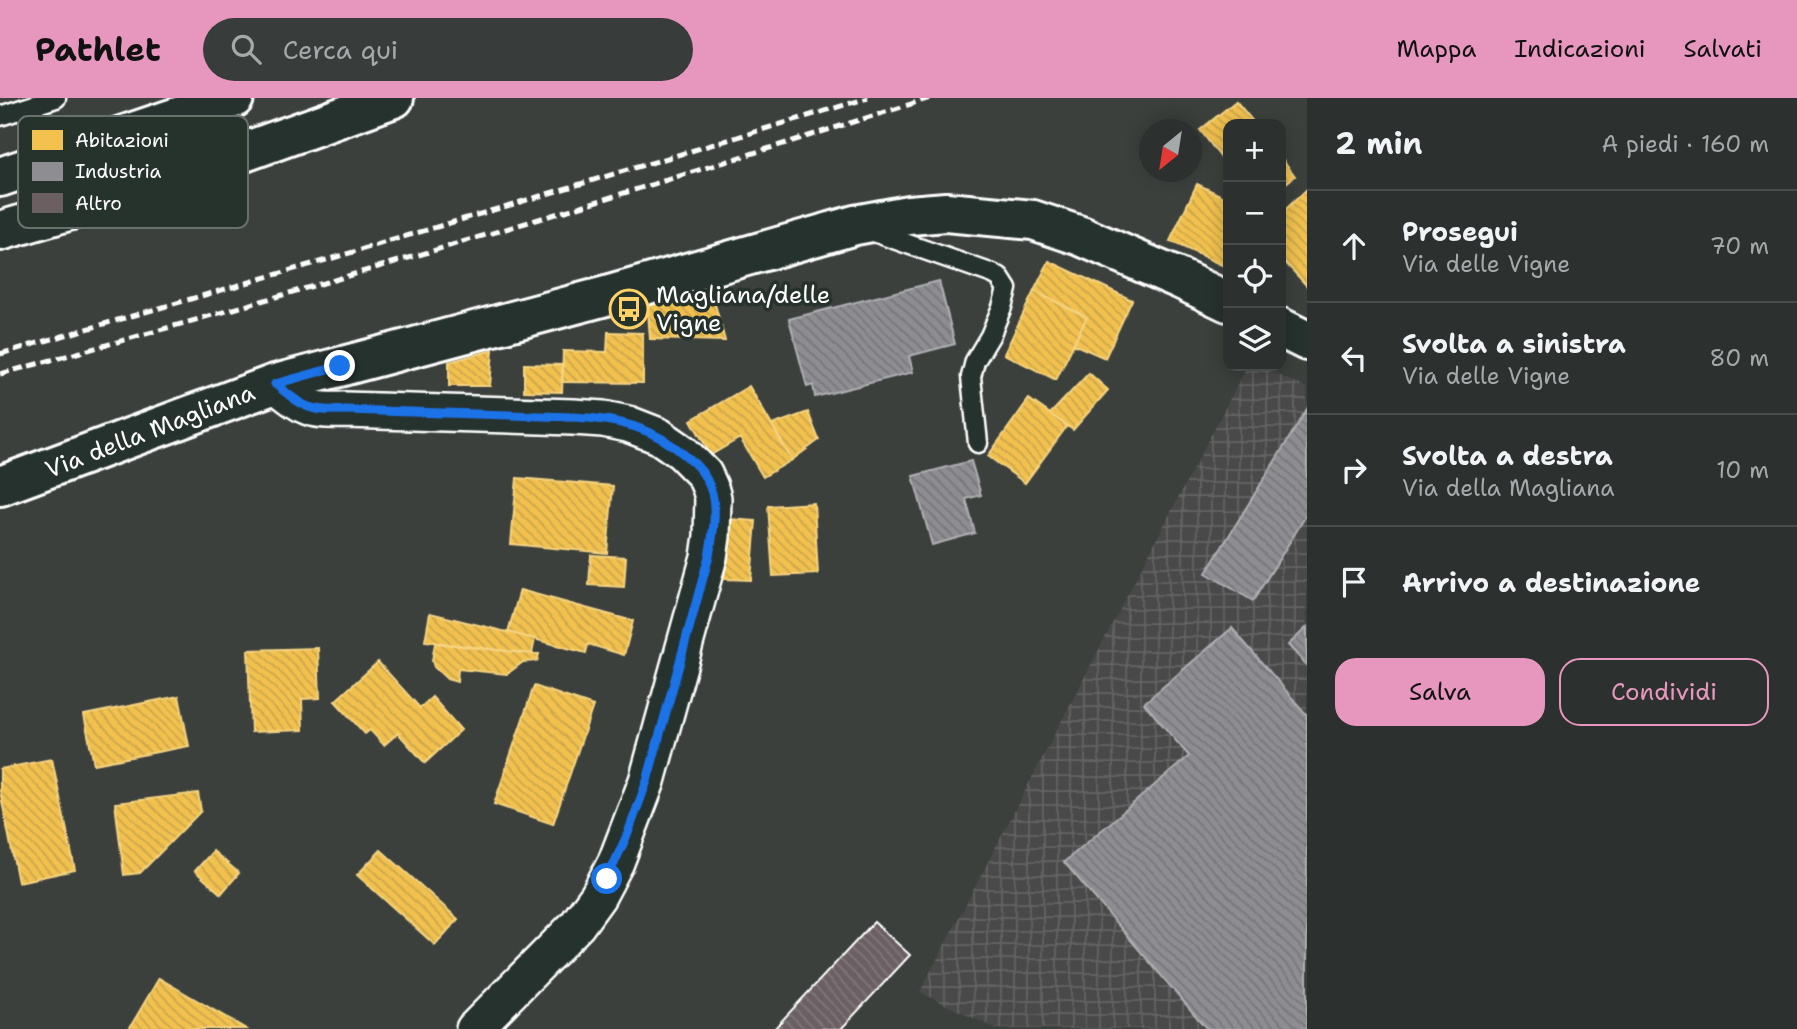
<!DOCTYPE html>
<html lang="it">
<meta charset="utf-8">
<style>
:root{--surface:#2c302e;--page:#383c3a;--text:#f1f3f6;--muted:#a6a9aa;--line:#484b4a;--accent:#e797bd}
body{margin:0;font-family:"Shantell Sans",sans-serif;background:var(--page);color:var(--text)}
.controls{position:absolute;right:21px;top:21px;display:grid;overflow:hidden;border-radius:14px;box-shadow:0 4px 18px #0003}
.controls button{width:63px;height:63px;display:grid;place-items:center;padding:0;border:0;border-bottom:2px solid var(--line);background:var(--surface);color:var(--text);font:35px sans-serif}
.compass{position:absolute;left:1139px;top:21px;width:63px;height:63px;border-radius:50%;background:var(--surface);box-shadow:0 4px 18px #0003;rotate:210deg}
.stop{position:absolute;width:21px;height:21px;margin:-16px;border:5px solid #1a73e8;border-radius:50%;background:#fff}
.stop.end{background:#1a73e8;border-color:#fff;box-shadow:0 2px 7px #0008}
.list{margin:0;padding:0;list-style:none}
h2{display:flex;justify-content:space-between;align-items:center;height:91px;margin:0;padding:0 28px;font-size:30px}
h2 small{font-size:23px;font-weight:400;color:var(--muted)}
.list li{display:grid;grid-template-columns:46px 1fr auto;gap:21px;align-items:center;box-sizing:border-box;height:112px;padding:0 28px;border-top:2px solid var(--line)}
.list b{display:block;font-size:26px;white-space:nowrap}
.list p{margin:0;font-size:23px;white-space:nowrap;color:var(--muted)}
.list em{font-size:23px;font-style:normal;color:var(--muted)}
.actions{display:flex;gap:14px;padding:21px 28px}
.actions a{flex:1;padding:16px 0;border:2px solid var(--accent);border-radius:21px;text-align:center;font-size:24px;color:var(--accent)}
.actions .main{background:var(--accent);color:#111}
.icon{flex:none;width:38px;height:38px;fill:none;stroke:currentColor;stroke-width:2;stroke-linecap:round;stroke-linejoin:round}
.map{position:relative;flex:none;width:1307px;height:931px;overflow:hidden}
header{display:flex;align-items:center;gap:42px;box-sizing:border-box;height:98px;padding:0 35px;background:var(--accent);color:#111}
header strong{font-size:33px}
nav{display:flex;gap:38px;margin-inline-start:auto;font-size:24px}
.search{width:490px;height:63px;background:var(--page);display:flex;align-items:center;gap:18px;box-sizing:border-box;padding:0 24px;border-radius:38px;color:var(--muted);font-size:26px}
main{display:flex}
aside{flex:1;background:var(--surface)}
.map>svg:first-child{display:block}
</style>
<header>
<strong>Pathlet</strong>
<div class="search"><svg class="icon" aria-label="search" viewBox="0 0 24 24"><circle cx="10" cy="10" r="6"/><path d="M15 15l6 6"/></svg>Cerca qui</div>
<nav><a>Mappa</a><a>Indicazioni</a><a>Salvati</a></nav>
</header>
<main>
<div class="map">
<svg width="1307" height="931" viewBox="0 0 1307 931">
<defs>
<pattern id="industrial-grid" width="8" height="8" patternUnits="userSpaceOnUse" patternTransform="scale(1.75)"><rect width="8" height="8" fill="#494948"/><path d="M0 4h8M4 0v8" fill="none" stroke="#646463"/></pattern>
<pattern id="homes-back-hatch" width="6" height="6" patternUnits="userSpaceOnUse" patternTransform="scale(1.75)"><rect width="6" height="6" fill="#f2c14e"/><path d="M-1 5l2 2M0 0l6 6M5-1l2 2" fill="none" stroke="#c8a44e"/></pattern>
<pattern id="industry-back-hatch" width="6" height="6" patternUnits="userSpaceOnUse" patternTransform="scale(1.75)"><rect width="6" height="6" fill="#8d8d92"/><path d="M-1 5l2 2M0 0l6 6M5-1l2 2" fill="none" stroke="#76767a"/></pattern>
<pattern id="building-back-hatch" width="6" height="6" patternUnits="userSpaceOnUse" patternTransform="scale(1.75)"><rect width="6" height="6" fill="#6b5f62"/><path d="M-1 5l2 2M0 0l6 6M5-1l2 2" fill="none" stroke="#81777a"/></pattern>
</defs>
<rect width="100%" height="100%" fill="#3b403d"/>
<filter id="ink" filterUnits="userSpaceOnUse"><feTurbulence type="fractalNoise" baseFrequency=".0143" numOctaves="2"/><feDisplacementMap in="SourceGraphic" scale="14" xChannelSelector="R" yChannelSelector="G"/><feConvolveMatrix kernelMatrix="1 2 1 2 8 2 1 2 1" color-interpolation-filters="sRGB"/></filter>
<g filter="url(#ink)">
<path fill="url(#industrial-grid)" d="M 1247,268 L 1259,268 L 1307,290 L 1307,931 L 996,931 L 920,894 Z"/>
<path fill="url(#homes-back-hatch)" stroke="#f6d483" stroke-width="2" d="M 1236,3 L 1255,26 L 1228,26 L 1228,69 L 1200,32 Z
M 1281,59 L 1295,78 L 1281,89 Z
M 1197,86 L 1224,99 L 1228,90 L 1228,170 L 1170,143 Z
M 1307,91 L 1307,188 L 1281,160 L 1281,109 L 1286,111 Z
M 1049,163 L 1132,202 L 1105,260 L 1073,246 L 1087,219 L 1034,193 Z
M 709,184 L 725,243 L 650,241 L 647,200 Z
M 1034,193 L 1087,219 L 1056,282 L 1004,256 Z
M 608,234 L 643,235 L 643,285 L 562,284 L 563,253 L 607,254 Z
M 493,252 L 490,288 L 449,288 L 449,264 Z
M 524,266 L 563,267 L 562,294 L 524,293 Z
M 1089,275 L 1108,292 L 1073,332 L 1050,316 Z
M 749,288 L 792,362 L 763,379 L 740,340 L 711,357 L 691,322 Z
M 1029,301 L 1067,328 L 1025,385 L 988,358 Z
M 808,314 L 819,342 L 792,362 L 772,327 Z
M 517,380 L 613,388 L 607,455 L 511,446 Z
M 814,405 L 818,476 L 773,478 L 768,408 Z
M 728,421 L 756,423 L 751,482 L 724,481 Z
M 591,457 L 626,459 L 624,489 L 589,487 Z
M 520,492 L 633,523 L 624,557 L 588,546 L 586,555 L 508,534 Z
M 430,515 L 535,541 L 532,556 L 425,543 Z
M 435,545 L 532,556 L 539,556 L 537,563 L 523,564 L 507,576 L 458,571 L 457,584 L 447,581 L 434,569 L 432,563 Z
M 318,550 L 320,600 L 302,601 L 303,632 L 251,634 L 248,552 Z
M 378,564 L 420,610 L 432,599 L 461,632 L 425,665 L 398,635 L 384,647 L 370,632 L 365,636 L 335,603 Z
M 534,588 L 593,608 L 553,726 L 494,706 Z
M 179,598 L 189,648 L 94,666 L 84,617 Z
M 52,661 L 75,772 L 18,784 L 0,693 L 0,671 Z
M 198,695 L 201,713 L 140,775 L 124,777 L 115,705 Z
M 381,752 L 458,821 L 435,847 L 357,777 Z
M 213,753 L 239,775 L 221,796 L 195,773 Z
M 159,880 L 246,931 L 129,931 Z"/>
<path fill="url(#industry-back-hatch)" stroke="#afafb3" stroke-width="2" d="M 939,183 L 955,246 L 909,258 L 913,274 L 815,299 L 813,287 L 807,289 L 789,221 Z
M 1307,311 L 1307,416 L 1253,503 L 1206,475 Z
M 971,363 L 981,397 L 966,401 L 975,435 L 932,447 L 913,378 Z
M 1307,529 L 1307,568 L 1288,547 Z
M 1232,530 L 1307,617 L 1307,931 L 1207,931 L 1064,764 L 1189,658 L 1144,605 Z"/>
<path fill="url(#building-back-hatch)" stroke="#fff" stroke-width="2" d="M 874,824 L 910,857 L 841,931 L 774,931 Z"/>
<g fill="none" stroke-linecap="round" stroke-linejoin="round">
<defs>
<path id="lane" d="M 0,18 L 56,0
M 868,132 L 993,176 L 1000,180 L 1007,191 L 1002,209 L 990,238 L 975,263 L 971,279 L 978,345"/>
<path id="street" d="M 275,286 C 303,308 307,314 345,312 L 573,319 L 603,321 L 628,326 L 659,338 L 682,354 L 704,376 L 710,389 L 713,400 L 712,438 L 709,459 L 647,683 L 616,764 L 598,798 L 577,827 L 474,931"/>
<path id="secondary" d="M 1281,230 L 1307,243
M 0,388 L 275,286 L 606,198 L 855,127 L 909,117 L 946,114 L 1033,122 L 1081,138 L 1180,181 L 1228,204"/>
<path id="highway" d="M 0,79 L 234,0
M 0,133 L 136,93 L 394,0"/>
</defs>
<use href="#lane" stroke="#fff" stroke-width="23"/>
<use href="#street" stroke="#fff" stroke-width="40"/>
<use href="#secondary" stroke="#fff" stroke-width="44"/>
<use href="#highway" stroke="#fff" stroke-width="44"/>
<use href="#lane" stroke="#26332d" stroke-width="18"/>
<use href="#street" stroke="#26332d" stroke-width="35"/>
<use href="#secondary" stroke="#26332d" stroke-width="38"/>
<use href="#highway" stroke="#26332d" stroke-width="38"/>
<path stroke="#fff" stroke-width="5" stroke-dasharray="10 5" stroke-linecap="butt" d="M 0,256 L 333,160 L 868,0
M 0,276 C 312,192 621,97 930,0"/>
</g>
</g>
<g fill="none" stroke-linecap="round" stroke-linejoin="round" filter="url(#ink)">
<path stroke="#1a73e8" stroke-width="9" d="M 340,268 L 275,286 C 303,308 307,314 345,312 L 573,319 C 617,321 654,329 687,359 C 697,367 706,377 710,389 C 718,410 713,437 709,458 L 647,683 L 628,735 L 607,781"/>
</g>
<defs>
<symbol id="bus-ring" viewBox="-11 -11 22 22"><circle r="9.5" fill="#26332d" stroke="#ffd166" stroke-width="1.5"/><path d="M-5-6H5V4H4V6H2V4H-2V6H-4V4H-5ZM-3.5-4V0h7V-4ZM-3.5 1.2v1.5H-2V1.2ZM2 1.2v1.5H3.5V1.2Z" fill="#ffd166"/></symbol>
</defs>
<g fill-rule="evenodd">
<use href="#bus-ring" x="607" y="189" width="44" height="44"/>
</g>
<g text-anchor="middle" stroke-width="7" stroke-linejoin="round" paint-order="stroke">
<g font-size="24" fill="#fff" stroke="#26332d" text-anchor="start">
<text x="656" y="205">Magliana/delle<tspan x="656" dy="28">Vigne</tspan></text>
</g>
<g font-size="24" fill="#fff" stroke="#26332d">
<text transform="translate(150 333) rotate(-21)" y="8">Via della Magliana</text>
</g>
</g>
<rect x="18" y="18" width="230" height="112" rx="10" fill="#26332d" stroke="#67706c" stroke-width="2"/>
<rect x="32" y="32" width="31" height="20" fill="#f2c14e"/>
<rect x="32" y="64" width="31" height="19" fill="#8d8d92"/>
<rect x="32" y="95" width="31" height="20" fill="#6b5f62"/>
<g font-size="19" fill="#fff">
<text x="75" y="49">Abitazioni</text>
<text x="75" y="80">Industria</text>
<text x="75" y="112">Altro</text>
</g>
</svg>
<div class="controls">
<button>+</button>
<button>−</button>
<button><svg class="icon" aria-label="locate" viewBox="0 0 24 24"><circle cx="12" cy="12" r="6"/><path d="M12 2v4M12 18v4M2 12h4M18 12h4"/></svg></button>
<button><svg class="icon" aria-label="layers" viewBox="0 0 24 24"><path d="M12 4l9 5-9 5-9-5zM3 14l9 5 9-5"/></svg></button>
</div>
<svg class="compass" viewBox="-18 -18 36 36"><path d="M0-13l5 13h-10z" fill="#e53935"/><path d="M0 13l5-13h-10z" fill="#a6a9aa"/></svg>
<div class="stop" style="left:607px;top:781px"></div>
<div class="stop end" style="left:340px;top:268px"></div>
</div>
<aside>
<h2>2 min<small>A piedi · 160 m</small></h2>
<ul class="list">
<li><svg class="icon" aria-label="ahead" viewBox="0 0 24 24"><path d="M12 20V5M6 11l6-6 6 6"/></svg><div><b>Prosegui</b><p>Via delle Vigne</p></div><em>70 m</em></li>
<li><svg class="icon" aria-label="left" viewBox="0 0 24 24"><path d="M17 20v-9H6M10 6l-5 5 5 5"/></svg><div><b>Svolta a sinistra</b><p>Via delle Vigne</p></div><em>80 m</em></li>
<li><svg class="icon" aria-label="right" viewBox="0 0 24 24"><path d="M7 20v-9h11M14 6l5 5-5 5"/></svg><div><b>Svolta a destra</b><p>Via della Magliana</p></div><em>10 m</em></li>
<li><svg class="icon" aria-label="arrive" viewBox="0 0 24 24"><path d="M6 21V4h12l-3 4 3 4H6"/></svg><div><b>Arrivo a destinazione</b></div></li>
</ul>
<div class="actions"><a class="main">Salva</a><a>Condividi</a></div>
</aside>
</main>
